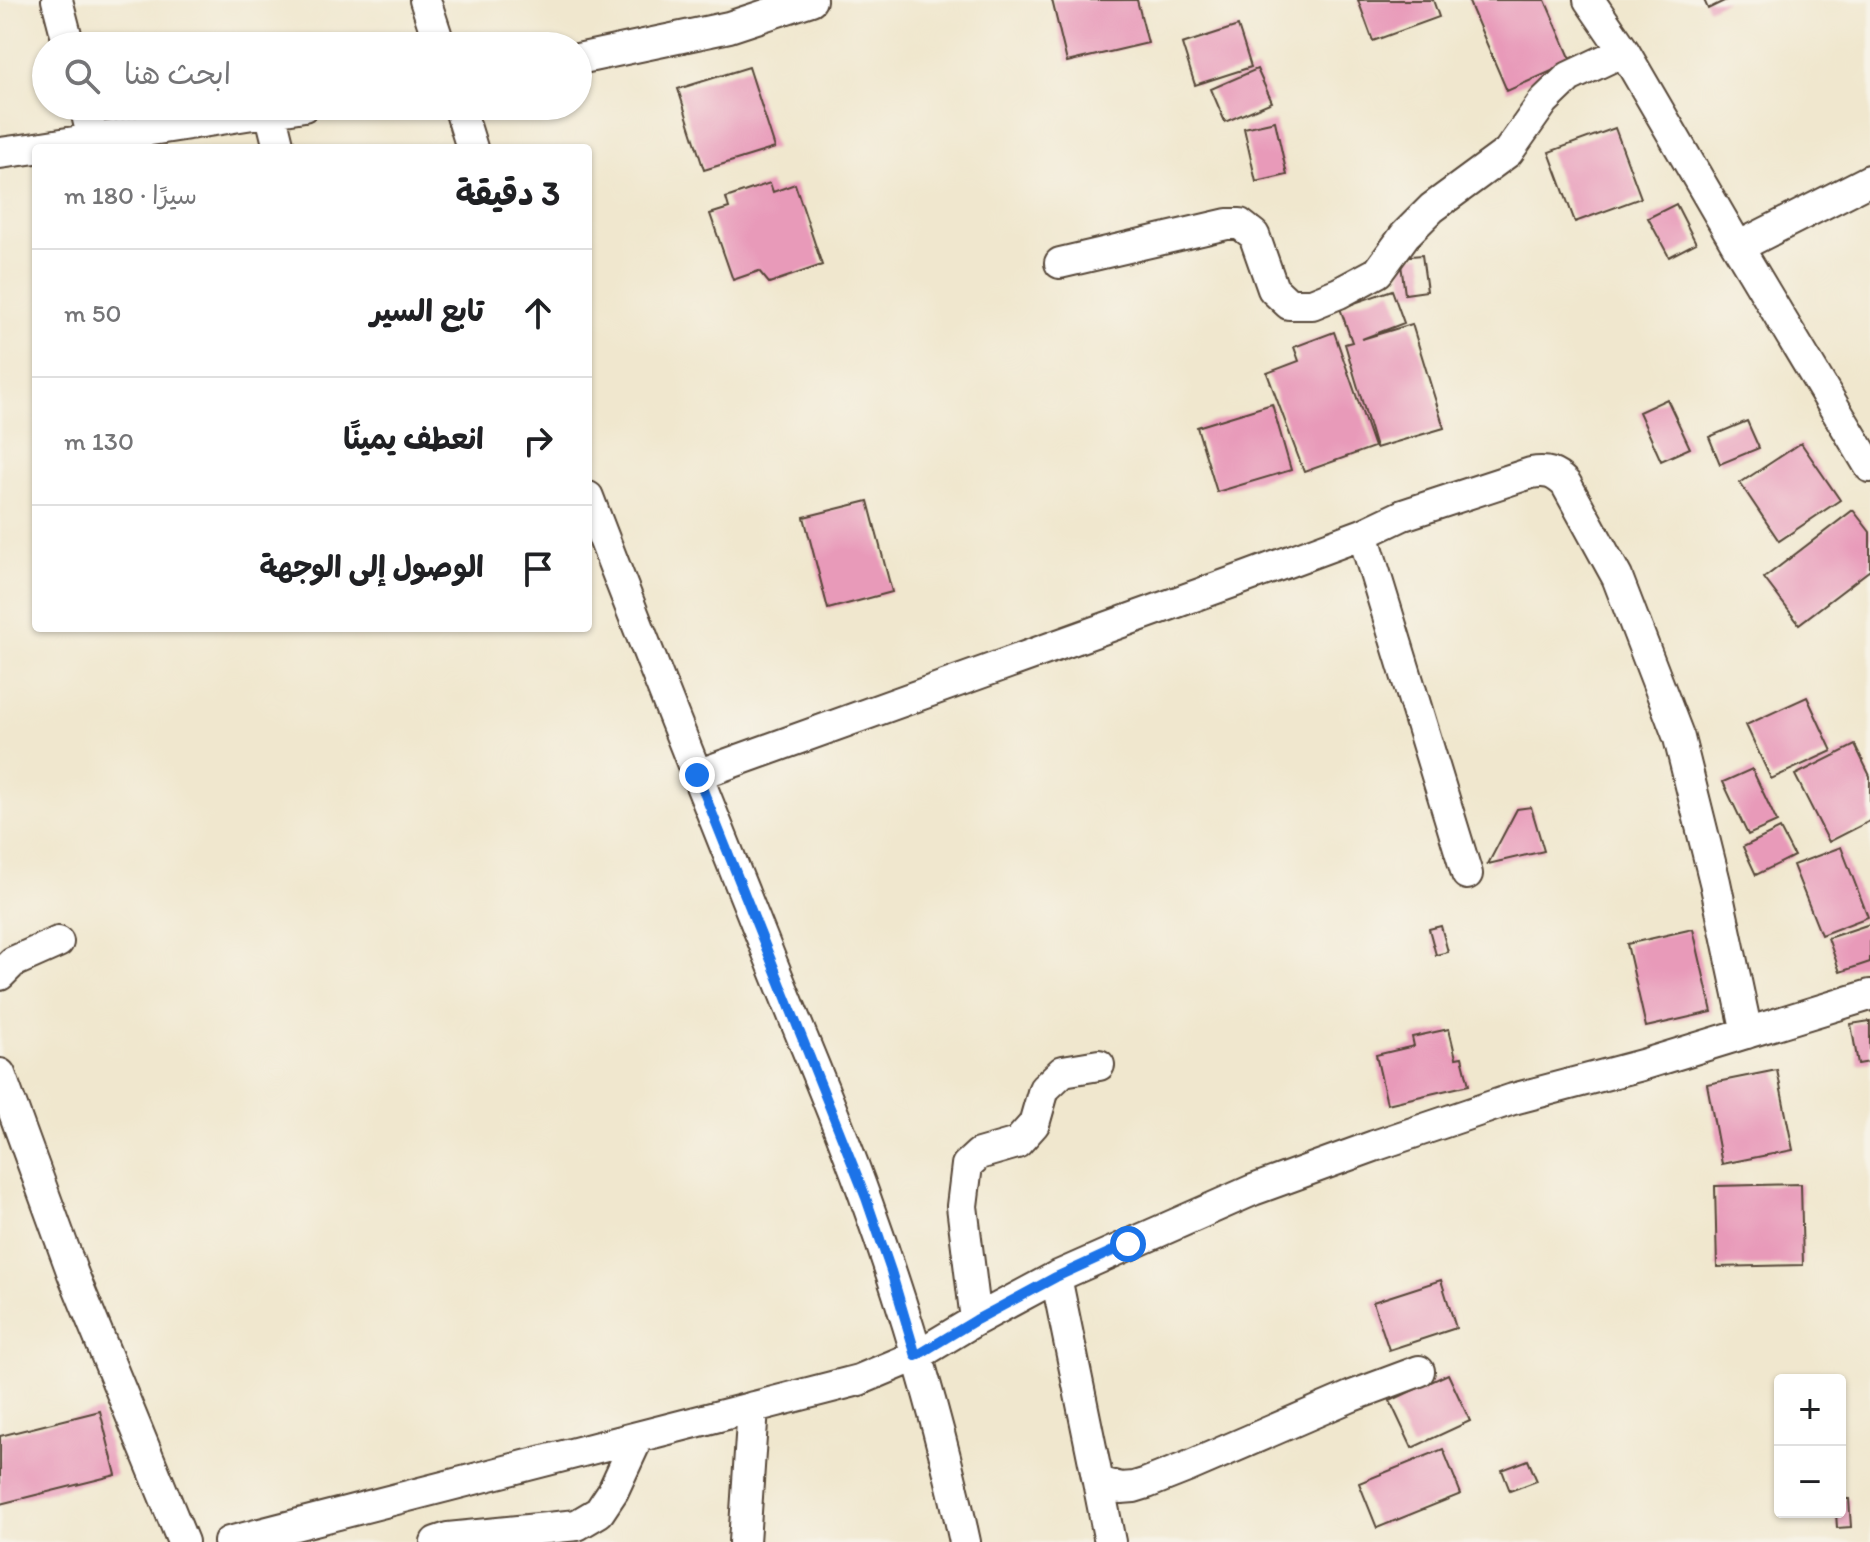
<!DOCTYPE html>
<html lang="ar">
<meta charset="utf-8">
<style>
:root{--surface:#fff;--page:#f6f6f6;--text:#202124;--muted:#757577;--line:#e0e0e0}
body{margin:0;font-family:Itim,"Playpen Sans Arabic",sans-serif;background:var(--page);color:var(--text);direction:rtl}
.controls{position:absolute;right:24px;bottom:24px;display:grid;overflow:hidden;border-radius:8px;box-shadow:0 2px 6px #0004}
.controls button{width:72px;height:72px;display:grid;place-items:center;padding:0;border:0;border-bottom:2px solid var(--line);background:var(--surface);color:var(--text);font:40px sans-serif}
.stop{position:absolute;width:24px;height:24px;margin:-18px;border:6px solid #1a73e8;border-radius:50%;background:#fff}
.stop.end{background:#1a73e8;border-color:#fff;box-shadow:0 2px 8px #0008}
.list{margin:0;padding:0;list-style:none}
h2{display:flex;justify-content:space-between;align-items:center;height:104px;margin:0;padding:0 32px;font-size:34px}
h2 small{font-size:26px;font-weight:400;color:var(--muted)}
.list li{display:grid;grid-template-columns:52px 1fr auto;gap:24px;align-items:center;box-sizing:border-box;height:128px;padding:0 32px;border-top:2px solid var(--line)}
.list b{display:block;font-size:30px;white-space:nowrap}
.list em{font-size:26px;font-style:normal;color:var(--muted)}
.icon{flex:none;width:44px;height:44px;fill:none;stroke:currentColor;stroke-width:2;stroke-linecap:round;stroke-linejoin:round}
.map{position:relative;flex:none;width:1870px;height:1542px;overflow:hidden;direction:ltr}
.search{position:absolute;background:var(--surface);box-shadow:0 2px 6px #0004;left:32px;top:32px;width:560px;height:88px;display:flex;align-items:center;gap:20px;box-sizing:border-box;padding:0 28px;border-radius:44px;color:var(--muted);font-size:30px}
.panel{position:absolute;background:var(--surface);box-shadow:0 2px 6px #0004;left:32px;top:144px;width:560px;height:488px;border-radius:8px;direction:rtl}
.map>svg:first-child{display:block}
</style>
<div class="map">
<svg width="1870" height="1542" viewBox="0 0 1870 1542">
<rect width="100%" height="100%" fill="#f7f3e8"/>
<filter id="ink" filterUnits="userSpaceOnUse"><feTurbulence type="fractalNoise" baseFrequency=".0125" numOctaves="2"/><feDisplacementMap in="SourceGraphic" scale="16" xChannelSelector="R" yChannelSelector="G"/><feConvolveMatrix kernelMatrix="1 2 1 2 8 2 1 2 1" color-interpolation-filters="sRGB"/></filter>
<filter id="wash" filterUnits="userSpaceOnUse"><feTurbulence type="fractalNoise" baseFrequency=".006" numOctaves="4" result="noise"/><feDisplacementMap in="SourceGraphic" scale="32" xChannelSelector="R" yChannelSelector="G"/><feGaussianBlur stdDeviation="1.8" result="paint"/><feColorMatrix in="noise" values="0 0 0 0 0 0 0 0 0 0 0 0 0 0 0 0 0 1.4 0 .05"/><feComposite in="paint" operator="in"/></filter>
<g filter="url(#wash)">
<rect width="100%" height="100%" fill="#f0e7ce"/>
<g id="blocks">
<path fill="#e89ab9" d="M 1052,0 L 1137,0 L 1148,43 L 1067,62 Z
M 1358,0 L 1433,0 L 1439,17 L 1373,41 Z
M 1468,0 L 1545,0 L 1572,62 L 1507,91 Z
M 1704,0 L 1726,0 L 1708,9 Z
M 1238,26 L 1251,67 L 1195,85 L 1182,44 Z
M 749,67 L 775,148 L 704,170 L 678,89 Z
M 1257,69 L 1272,102 L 1225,122 L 1211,89 Z
M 1275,121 L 1287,175 L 1256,182 L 1244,128 Z
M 1615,128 L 1641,198 L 1575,222 L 1549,152 Z
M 770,183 L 773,192 L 795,184 L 822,265 L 769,283 L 759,271 L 733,280 L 710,214 L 729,208 L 726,198 Z
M 1676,204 L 1696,243 L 1669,257 L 1648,218 Z
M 1422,255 L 1427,291 L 1405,294 L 1400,257 Z
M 1392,290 L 1404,323 L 1362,339 L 1412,324 L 1444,428 L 1376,448 L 1345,344 L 1352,342 L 1340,308 Z
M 1334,332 L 1374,447 L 1304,472 L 1267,373 L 1299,361 L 1294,347 Z
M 1667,399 L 1690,448 L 1661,461 L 1639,412 Z
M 1272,404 L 1291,470 L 1217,492 L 1197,427 Z
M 1747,421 L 1759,448 L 1720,464 L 1709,437 Z
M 1801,443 L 1840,500 L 1779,541 L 1740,483 Z
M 868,501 L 892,592 L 828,609 L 804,517 Z
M 1853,510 L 1870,532 L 1870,570 L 1799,624 L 1764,578 Z
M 1807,697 L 1832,751 L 1771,779 L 1746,725 Z
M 1855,745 L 1870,776 L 1870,821 L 1829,842 L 1795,775 Z
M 1752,769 L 1777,822 L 1748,835 L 1723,782 Z
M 1531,807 L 1544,851 L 1488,864 L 1517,809 Z
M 1780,829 L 1794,856 L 1756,875 L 1743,847 Z
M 1841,847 L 1868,917 L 1821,935 L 1793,865 Z
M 1870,924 L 1870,962 L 1840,972 L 1828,938 Z
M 1441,926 L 1448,952 L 1436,955 L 1429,929 Z
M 1693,929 L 1712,1012 L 1646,1027 L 1627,944 Z
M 1870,1021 L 1870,1062 L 1858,1064 L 1851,1024 Z
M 1449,1029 L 1456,1058 L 1462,1057 L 1469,1085 L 1387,1104 L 1376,1055 L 1414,1046 L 1412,1037 Z
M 1777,1070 L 1793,1150 L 1722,1164 L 1707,1084 Z
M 1801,1184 L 1803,1265 L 1717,1267 L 1715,1186 Z
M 1441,1280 L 1456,1328 L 1389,1350 L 1373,1302 Z
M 1448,1374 L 1470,1421 L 1412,1448 L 1390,1401 Z
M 100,1411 L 116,1475 L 0,1504 L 0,1436 Z
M 1443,1449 L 1461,1494 L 1377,1528 L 1359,1483 Z
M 1528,1460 L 1537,1481 L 1510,1491 L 1502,1470 Z
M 1840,1499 L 1849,1499 L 1851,1527 L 1837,1528 L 1836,1512 L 1840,1512 Z"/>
</g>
</g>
<g filter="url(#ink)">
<use href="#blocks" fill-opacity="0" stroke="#564638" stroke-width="2"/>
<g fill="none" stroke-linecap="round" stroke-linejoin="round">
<defs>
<path id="street" d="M 57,0 L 69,46
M 425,0 L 440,46
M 1589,0 L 1624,51 L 1738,247 L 1870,467
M 578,59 L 729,27 L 811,0
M 85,106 L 93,140
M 459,106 L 472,148
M 270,111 L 279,148
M 36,148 L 304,106
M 0,153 L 36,148
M 1738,247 L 1870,180
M 1060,263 L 1227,224 L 1240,224 L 1254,235 L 1273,289 L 1289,304 L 1312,304 L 1339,293 L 1378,272 L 1405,235 L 1432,208 L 1508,152 L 1544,101 L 1569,77 L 1624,51
M 588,497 C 647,652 709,805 770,958 C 802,1039 837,1118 866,1200 C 906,1311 940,1426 965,1542
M 1363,534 L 1467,874
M 697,775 L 1247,577 L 1363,534 L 1403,515 L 1531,473 C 1547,470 1555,473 1566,484 L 1617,577 L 1679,738 L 1715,882 L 1747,1033
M 0,975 L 13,962 L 58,942
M 0,1074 L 73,1274 L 183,1542
M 1056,1277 L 1098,1482 L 1121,1488 L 1134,1487 L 1147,1483 L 1190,1466 L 1352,1396 L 1419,1371
M 976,1320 L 962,1206 L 967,1165 L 979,1154 L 1017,1143 L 1034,1124 L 1044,1089 L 1063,1071 L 1099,1065
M 1098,1482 L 1110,1542
M 229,1542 L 859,1380 L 916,1356 L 976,1320 L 1056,1277 L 1253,1190 L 1374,1146 L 1513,1099 L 1642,1065 L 1870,995
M 436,1542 L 448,1538 L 577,1525 L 599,1512 L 613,1491 L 638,1437
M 744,1542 L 753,1407"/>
</defs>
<use href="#street" stroke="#564638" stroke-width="34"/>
<use href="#street" stroke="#fff" stroke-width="30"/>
</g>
</g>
<g fill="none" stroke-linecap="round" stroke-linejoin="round" filter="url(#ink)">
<path stroke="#1a73e8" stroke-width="10" d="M 697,775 L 866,1198 L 891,1271 L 916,1356 L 976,1320 L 1056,1277 L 1128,1244"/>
</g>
</svg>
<div class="controls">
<button>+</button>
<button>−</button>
</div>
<div class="stop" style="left:1128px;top:1244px"></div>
<div class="stop end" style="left:697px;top:775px"></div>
<div class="search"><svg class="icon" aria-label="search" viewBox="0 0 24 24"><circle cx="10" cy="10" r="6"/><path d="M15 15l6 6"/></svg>ابحث هنا</div>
<section class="panel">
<h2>3 دقيقة<small>سيرًا · 180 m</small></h2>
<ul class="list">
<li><svg class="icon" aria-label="ahead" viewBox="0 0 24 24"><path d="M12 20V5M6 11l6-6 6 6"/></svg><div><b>تابع السير</b></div><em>50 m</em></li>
<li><svg class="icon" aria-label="right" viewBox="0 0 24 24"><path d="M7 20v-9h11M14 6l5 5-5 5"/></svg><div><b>انعطف يمينًا</b></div><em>130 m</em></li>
<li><svg class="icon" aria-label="arrive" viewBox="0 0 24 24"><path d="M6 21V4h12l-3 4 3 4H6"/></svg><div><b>الوصول إلى الوجهة</b></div></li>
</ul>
</section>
</div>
